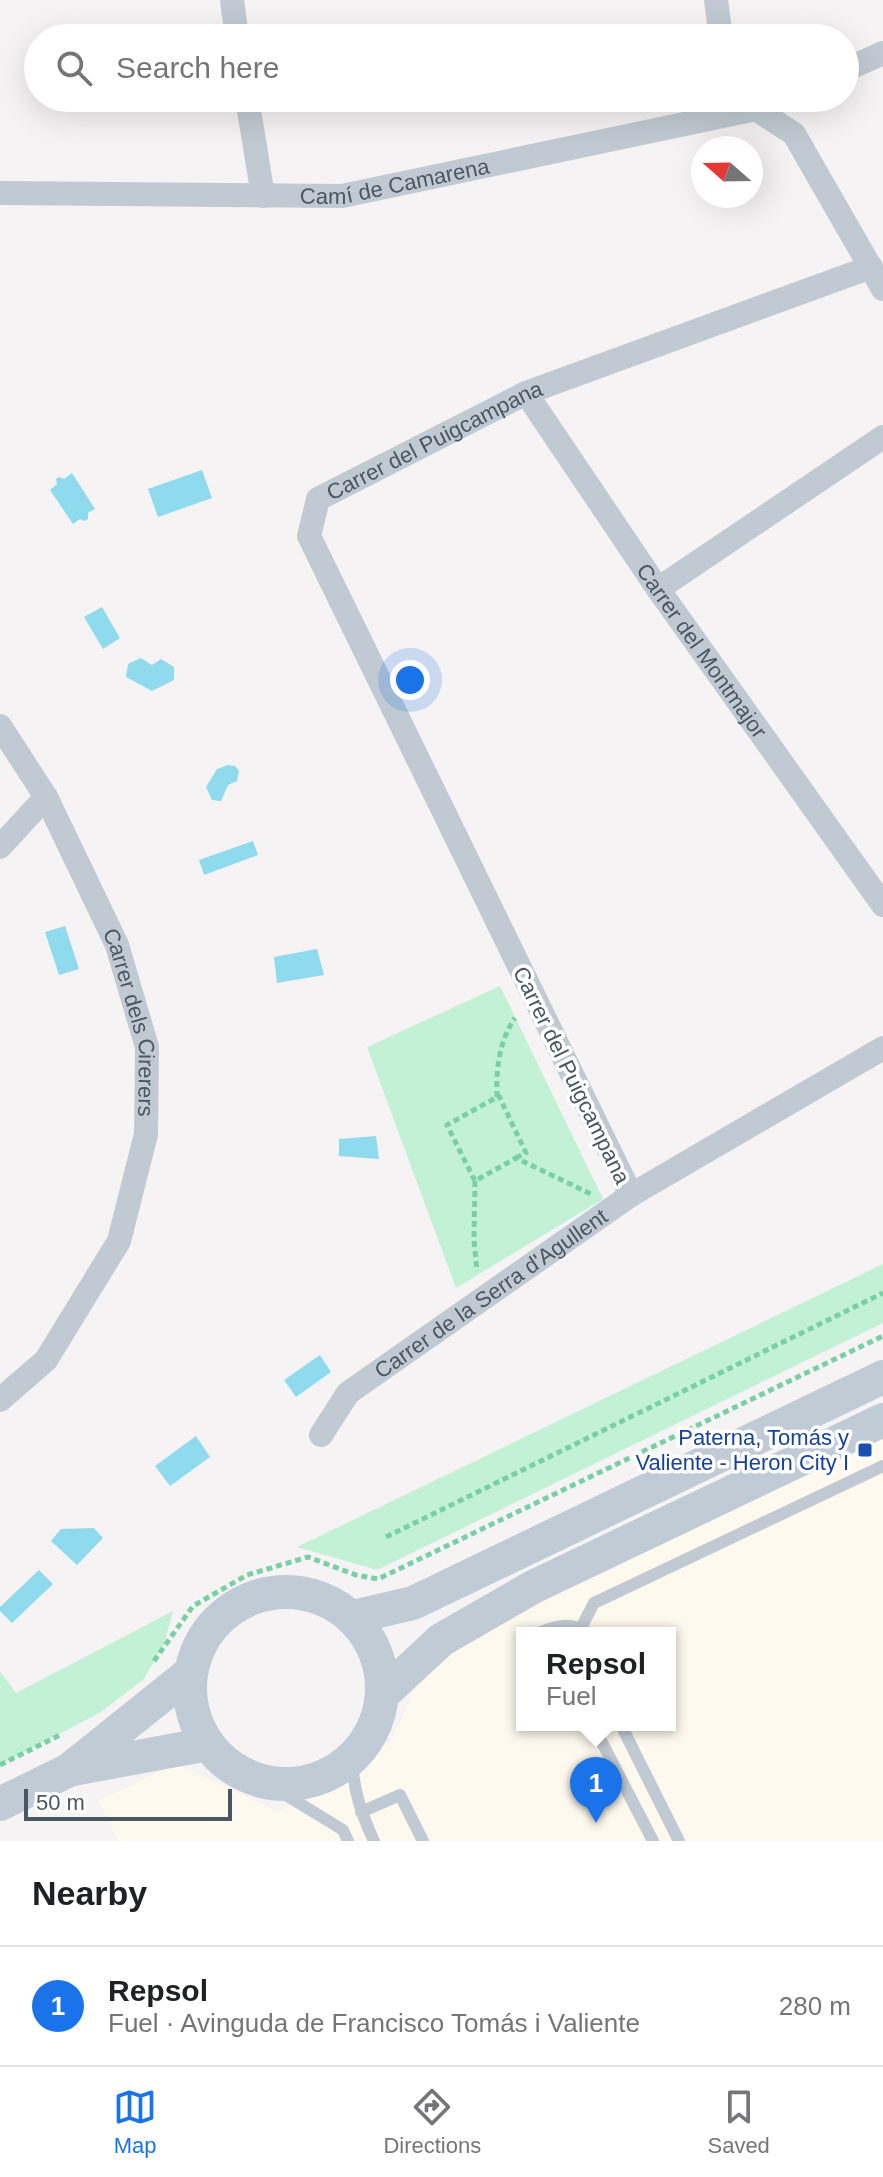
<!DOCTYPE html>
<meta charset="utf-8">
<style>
:root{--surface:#fff;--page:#f2f2f2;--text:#202124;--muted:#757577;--line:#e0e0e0;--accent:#1a73e8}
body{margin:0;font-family:Arial,sans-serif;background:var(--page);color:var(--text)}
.compass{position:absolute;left:691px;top:136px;width:72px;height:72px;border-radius:50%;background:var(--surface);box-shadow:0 8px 32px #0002;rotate:290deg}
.scale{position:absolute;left:24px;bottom:20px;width:208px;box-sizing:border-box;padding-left:8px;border:4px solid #4a5661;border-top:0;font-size:22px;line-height:28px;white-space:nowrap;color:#4a5661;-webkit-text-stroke:6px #fff;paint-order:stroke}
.you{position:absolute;left:410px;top:680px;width:28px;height:28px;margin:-20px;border:6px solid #fff;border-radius:50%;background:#1a73e8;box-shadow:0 0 0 12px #1a73e833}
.badge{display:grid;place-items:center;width:52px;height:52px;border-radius:50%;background:var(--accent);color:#fff;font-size:26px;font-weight:700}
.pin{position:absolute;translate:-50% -66px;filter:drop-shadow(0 2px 4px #0008)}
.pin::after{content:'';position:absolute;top:42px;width:28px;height:24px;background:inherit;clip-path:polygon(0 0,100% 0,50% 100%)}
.popup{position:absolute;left:516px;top:1627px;width:160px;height:104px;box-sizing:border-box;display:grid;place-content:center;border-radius:0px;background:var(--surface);filter:drop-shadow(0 2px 6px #0005);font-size:26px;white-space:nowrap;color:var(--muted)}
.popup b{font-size:30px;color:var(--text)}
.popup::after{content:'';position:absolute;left:50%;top:100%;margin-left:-16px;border:16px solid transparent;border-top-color:var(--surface)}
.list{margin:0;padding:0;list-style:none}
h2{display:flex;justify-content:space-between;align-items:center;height:104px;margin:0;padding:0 32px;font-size:34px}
h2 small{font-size:26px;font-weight:400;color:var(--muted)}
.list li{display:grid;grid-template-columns:52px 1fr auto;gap:24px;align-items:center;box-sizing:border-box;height:120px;padding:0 32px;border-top:2px solid var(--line)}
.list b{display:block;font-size:30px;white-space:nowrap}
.list p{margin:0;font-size:26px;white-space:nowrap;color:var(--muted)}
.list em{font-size:26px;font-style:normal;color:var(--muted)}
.icon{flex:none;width:44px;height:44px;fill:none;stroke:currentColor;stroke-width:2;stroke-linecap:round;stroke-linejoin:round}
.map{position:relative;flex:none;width:883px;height:1841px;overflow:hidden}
.search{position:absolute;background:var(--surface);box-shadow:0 8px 32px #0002;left:24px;right:24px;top:24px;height:88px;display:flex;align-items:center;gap:20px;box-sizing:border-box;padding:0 28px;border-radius:44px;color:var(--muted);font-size:30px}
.sheet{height:224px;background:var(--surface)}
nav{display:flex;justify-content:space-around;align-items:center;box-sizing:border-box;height:112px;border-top:2px solid var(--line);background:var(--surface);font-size:22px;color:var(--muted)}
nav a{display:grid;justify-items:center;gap:4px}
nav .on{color:var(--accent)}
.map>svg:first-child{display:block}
</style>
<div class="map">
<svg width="883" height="1841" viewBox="0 0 883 1841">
<rect width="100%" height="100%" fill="#f5f3f3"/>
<path fill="#fdf9ef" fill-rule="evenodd" d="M 883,1433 L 883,1841 L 119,1841 L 98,1801 L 176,1764 L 279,1812 L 390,1742 L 409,1704 L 424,1639 ZM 522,1633 L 670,1633 L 670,1725 L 522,1725 Z"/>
<path fill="#c3f1d5" d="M 500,986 L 603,1199 L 456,1288 L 367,1047 Z
M 883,1264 L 883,1323 L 377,1570 L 297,1547 Z
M 173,1611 L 164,1644 L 144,1679 L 101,1712 L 0,1765 L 0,1671 L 16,1693 Z"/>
<path fill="#90daee" d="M 202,470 L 212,498 L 158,517 L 148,489 Z
M 72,473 L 95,509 L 88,513 L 88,519 L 85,521 L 80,519 L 73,524 L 50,490 L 57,484 L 56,479 L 59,477 L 64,479 Z
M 102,607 L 120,638 L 103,649 L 84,617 Z
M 141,658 L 152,665 L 161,659 L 174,667 L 174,680 L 152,691 L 126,677 L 128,664 Z
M 228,765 L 235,766 L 239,771 L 237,781 L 228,785 L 221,801 L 212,800 L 206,787 L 217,769 Z
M 253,841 L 258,855 L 204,875 L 199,860 Z
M 65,926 L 79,969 L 59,975 L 45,932 Z
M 317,949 L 324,975 L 277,983 L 274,957 Z
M 376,1136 L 379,1159 L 339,1156 L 339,1139 Z
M 320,1355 L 331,1372 L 296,1397 L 284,1380 Z
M 196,1436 L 210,1457 L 170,1486 L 155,1466 Z
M 94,1528 L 103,1538 L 77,1565 L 51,1541 L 61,1529 Z
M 39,1570 L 53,1584 L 12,1623 L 0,1611 L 0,1607 Z"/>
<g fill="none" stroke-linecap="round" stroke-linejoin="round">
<path stroke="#7ad0a6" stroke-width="5" stroke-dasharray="6 4" stroke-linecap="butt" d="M 497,1097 C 496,1069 499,1041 515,1018
M 516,1158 L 526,1153 L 499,1096 L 447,1125 L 475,1181 L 516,1158 L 591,1194
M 475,1181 L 474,1240 L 477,1271
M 386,1537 L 883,1293
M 154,1661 L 193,1606 L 247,1575 L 308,1557 L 356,1575 L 378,1579 L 883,1336
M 0,1765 L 60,1735"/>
<path stroke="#c1cad2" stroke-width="12" d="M 581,1628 L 594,1603 L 883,1466
M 539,1633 C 556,1625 572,1622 588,1633
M 522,1658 L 522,1682
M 590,1725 L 594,1727 L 653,1841
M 621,1725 L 679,1841
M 352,1758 C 353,1789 361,1813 374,1841
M 263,1781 L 343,1830 L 348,1841
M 361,1812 L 400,1795 L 423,1841"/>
<g stroke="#c1cad2" stroke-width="24">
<path d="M 232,0 L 237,38"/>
<path d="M 716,0 L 721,38"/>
<path d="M 845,70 L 883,53"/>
<path d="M 247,98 L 263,196"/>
<path d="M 748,100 L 756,109 L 794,134 L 883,289"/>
<path id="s1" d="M 0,193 L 342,196 L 756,109 L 780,98"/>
<path id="s2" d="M 526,393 L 658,589 L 883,905"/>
<path d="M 658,589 L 883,437"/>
<path id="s3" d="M 0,726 L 46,797 L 117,945 L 147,1047 L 146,1134 L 119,1241 L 46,1360 L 0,1400"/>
<path d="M 0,847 L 46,797"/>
<path id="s4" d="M 631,1195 L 309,536 L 318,499 L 526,393 L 871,267"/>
<path id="s5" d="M 321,1435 L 348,1393 L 631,1195 L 883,1048"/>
</g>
<path stroke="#c1cbd6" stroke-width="34" d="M190 1688a96 96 0 1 1 192 0a96 96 0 1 1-192 0Z
M 353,1617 L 413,1603 L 883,1377
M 382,1695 L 441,1640 L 533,1587 L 883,1420
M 73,1769 L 208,1744
M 0,1804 L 69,1770 L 190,1673"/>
</g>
<rect fill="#1a4fb4" stroke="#fff" stroke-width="3" x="857" y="1442" width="16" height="16" rx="4"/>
<g text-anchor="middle" stroke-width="7" stroke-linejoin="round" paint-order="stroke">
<g font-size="22" fill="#4a5661" stroke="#fff">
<text dy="8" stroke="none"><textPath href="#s1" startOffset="396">Camí de Camarena</textPath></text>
<text dy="8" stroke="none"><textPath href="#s4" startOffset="902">Carrer del Puigcampana</textPath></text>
<text dy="8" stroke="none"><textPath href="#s2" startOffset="312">Carrer del Montmajor</textPath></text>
<text dy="8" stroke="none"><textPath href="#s3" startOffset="328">Carrer dels Cirerers</textPath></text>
<text transform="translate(572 1075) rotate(64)" y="8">Carrer del Puigcampana</text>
<text dy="8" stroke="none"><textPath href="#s5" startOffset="224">Carrer de la Serra d'Agullent</textPath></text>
</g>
<g font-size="22" fill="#164399" stroke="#fff" text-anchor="end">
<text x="849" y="1445">Paterna, Tomás y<tspan x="849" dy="25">Valiente - Heron City I</tspan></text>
</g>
</g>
</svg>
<svg class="compass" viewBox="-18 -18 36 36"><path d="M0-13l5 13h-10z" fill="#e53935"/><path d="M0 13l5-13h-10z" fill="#757577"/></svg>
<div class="scale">50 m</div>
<div class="you"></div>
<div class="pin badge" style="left:596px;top:1823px">1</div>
<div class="popup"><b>Repsol</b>Fuel</div>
<div class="search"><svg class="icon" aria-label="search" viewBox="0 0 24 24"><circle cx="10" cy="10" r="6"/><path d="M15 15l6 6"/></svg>Search here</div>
</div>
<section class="sheet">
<h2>Nearby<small></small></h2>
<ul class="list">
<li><span class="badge">1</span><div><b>Repsol</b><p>Fuel · Avinguda de Francisco Tomás i Valiente</p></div><em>280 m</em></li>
</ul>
</section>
<nav>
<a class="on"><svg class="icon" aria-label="map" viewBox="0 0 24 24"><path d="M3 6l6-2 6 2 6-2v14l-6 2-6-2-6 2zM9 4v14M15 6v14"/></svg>Map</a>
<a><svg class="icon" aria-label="directions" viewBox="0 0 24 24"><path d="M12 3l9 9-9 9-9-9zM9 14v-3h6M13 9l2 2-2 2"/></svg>Directions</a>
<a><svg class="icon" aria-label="saved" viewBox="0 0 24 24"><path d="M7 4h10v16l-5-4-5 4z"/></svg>Saved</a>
</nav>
